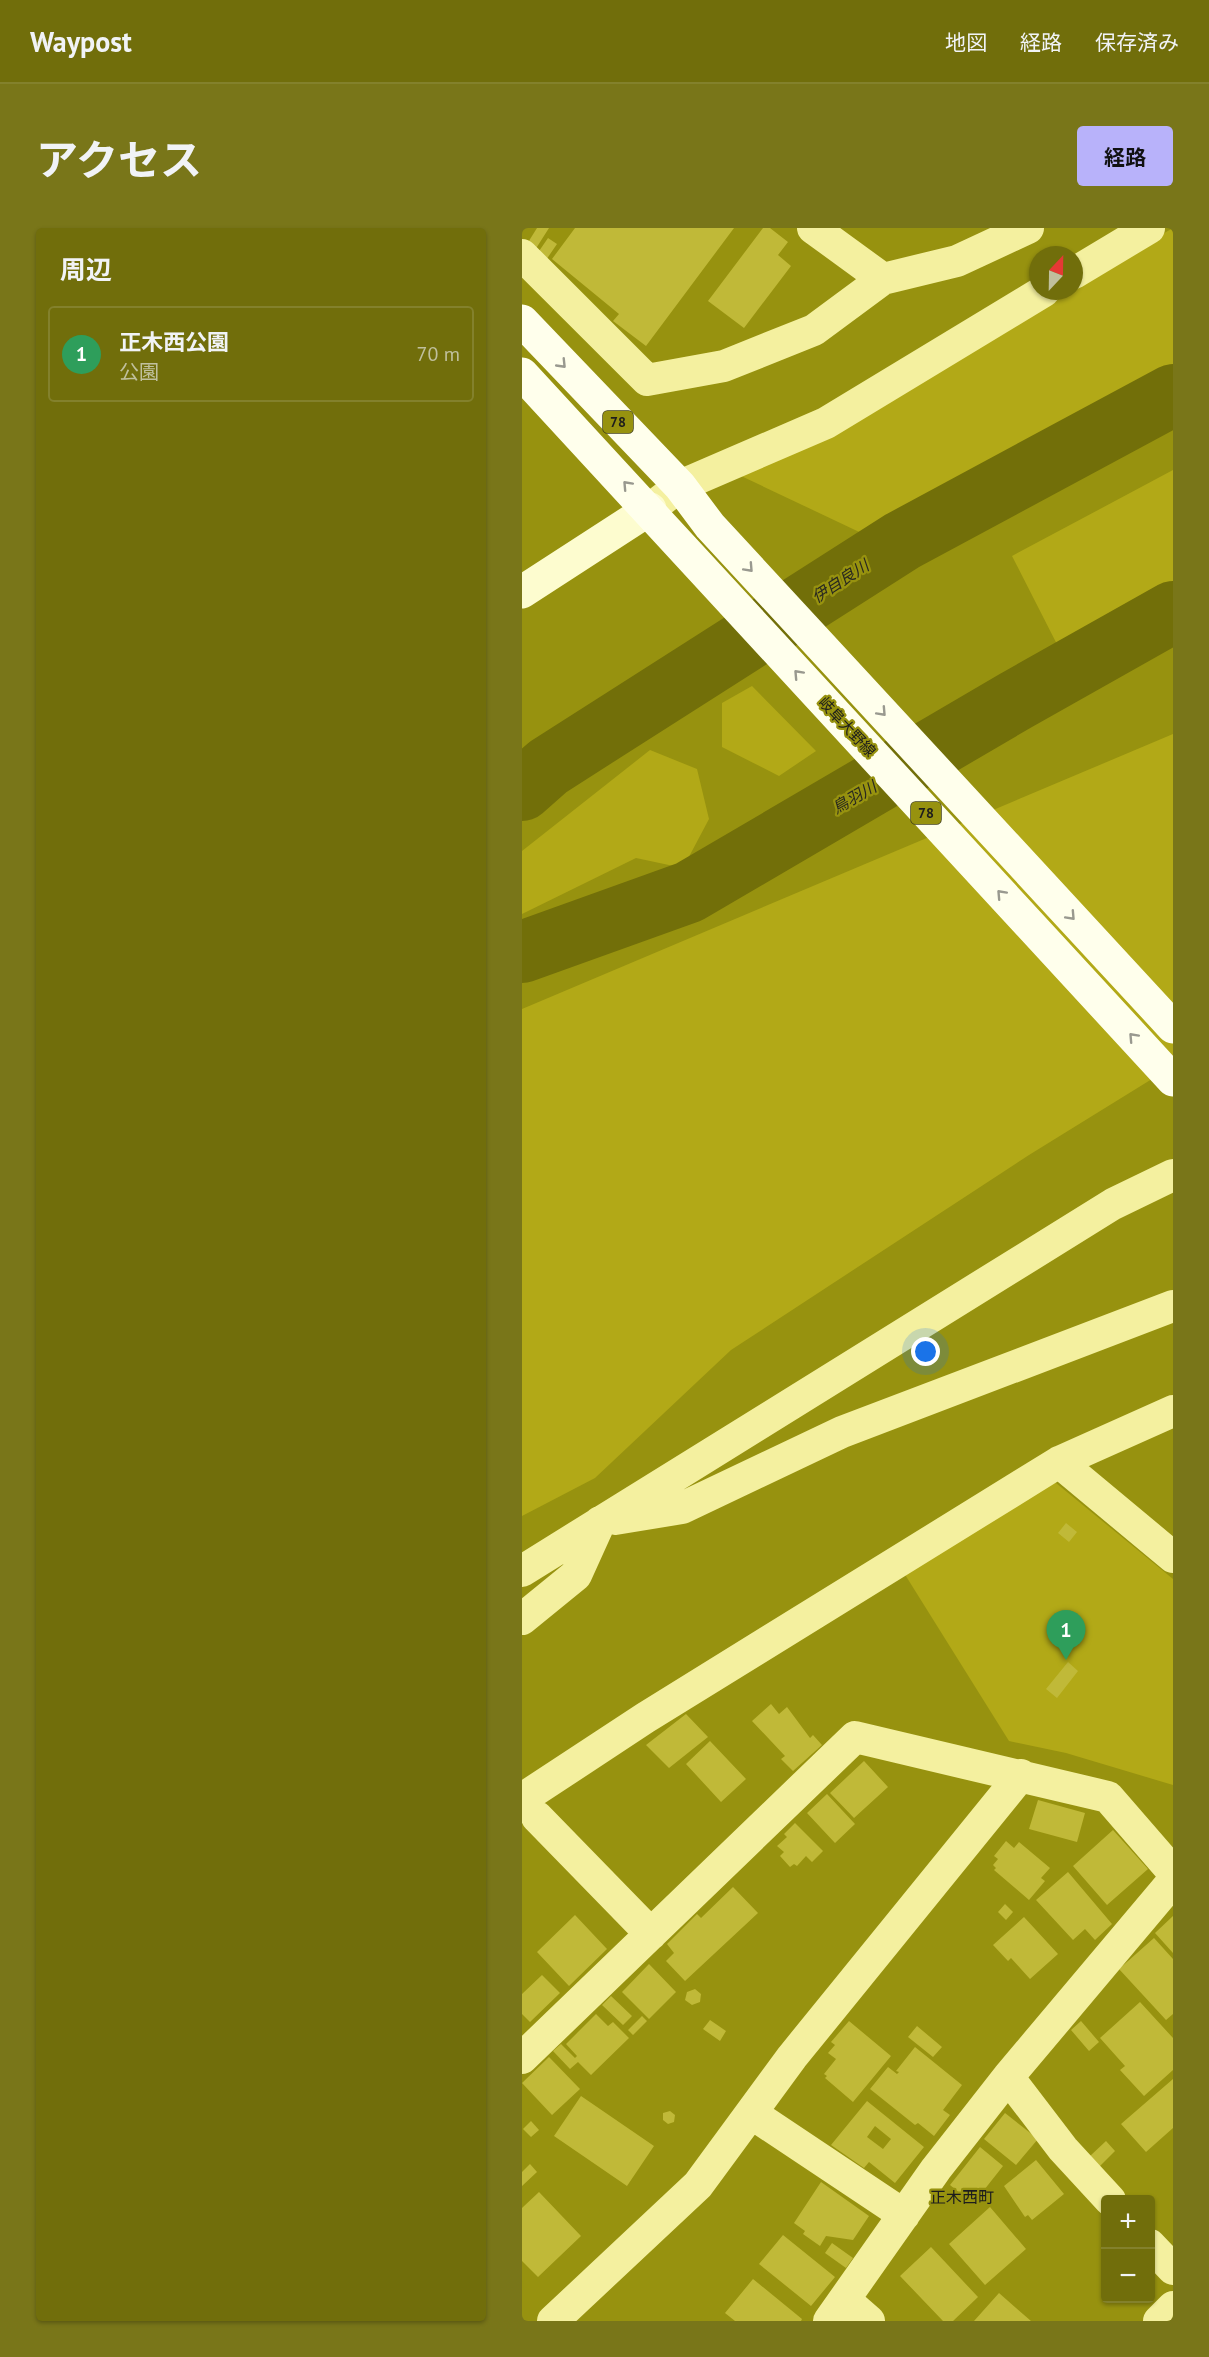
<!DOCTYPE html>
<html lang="ja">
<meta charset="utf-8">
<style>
:root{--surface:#716e0b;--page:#797619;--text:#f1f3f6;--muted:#c0c09d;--line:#83812c;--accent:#b8b2fa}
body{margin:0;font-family:"PT Sans","Noto Sans JP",sans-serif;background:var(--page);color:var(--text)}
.controls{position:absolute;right:18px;bottom:18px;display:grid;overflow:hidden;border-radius:6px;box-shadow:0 2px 4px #0004}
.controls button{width:54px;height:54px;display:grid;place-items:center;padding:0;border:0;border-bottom:2px solid var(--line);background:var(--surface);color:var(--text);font:30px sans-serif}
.compass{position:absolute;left:507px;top:18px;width:54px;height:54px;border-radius:50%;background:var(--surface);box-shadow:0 2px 4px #0004;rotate:22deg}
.you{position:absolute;left:404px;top:1124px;width:21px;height:21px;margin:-15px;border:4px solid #fff;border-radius:50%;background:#1a73e8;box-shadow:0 0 0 9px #1a73e833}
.badge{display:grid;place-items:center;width:39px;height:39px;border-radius:50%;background:var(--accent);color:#fff;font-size:20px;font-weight:700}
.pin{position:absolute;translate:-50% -50px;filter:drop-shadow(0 2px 3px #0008)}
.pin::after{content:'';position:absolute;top:32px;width:21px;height:18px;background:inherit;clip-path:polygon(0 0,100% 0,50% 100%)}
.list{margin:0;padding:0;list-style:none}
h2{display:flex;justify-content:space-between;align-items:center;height:78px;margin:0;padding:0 24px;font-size:26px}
h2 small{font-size:20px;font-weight:400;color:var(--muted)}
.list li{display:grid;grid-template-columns:39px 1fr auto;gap:18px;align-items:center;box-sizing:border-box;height:96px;margin:0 12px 12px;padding:0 12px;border:2px solid var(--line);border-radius:6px}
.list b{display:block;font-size:22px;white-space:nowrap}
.list p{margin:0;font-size:20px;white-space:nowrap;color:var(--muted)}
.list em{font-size:20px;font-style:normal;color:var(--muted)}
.map{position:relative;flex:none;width:651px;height:2093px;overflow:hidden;border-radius:6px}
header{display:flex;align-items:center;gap:36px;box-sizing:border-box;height:84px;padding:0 30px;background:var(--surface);border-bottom:2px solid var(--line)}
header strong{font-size:28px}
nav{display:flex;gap:33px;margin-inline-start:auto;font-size:21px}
.intro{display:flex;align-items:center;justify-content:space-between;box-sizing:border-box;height:144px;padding:0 36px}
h1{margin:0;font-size:42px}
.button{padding:15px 27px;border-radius:6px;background:var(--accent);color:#111;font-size:21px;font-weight:700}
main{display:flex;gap:36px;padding:0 36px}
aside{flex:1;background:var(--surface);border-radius:6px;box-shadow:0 2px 4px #0004}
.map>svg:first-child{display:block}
</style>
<header>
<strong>Waypost</strong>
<nav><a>地図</a><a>経路</a><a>保存済み</a></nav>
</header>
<div class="intro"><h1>アクセス</h1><a class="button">経路</a></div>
<main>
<aside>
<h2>周辺<small></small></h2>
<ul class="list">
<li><span class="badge" style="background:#2e9e5b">1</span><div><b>正木西公園</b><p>公園</p></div><em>70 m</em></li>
</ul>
</aside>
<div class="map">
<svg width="651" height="2093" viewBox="0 0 651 2093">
<rect width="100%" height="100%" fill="#97920f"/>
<path fill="#b2a917" d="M 651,0 L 651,137 L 352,311 L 217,247 L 542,63 L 552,63 L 552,57 Z
M 651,242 L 651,378 L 543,432 L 490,328 Z
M 230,458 L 294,523 L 257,548 L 200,519 L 200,475 Z
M 651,506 L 651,838 L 507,927 L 209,1122 L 73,1250 L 0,1288 L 0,781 Z
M 128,522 L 175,541 L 187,591 L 161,640 L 114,630 L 0,686 L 0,623 Z
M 534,1255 L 651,1351 L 651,1557 L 544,1525 L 487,1513 L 382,1345 L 517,1257 Z"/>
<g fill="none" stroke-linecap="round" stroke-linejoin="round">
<path stroke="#726f09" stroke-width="62" d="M 0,562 L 26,539 L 380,313 L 651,167
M 0,724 L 167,664 L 493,473 L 651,384"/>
</g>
<path fill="#c0b938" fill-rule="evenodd" d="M 15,0 L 27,0 L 13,22 L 5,16 Z
M 53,0 L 212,0 L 124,118 L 91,93 L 97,86 L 30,31 Z
M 241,0 L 248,0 L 266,14 L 256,27 L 269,38 L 222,100 L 186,73 Z
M 26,10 L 35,16 L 22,35 L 13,29 Z
M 544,1295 L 555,1304 L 547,1314 L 536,1305 Z
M 546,1434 L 556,1443 L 535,1470 L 524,1461 Z
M 249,1476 L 257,1486 L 265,1479 L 288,1510 L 291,1507 L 300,1517 L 271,1543 L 259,1531 L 263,1528 L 230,1493 Z
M 164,1486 L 186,1509 L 147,1540 L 124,1517 Z
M 188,1513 L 224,1551 L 199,1574 L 164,1536 Z
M 342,1533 L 366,1559 L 332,1590 L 308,1565 Z
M 305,1566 L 333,1596 L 313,1615 L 285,1585 Z
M 516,1572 L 563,1585 L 555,1614 L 507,1601 Z
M 273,1595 L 301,1623 L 290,1634 L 284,1628 L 275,1638 L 272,1636 L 268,1639 L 258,1628 L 262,1624 L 255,1618 L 265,1609 L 262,1606 Z
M 591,1602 L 626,1641 L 585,1677 L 551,1638 Z
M 484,1613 L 492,1620 L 497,1614 L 528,1640 L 519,1650 L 523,1653 L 507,1672 L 472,1642 L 474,1640 L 471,1637 L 476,1631 L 472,1628 Z
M 546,1644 L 590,1696 L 573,1712 L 563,1701 L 551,1712 L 514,1672 Z
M 211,1659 L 236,1685 L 163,1753 L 144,1733 L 152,1725 L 145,1716 L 175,1686 L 179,1690 Z
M 483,1676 L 491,1684 L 484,1692 L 476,1684 Z
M 53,1687 L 85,1721 L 47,1758 L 15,1724 Z
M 651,1688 L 651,1725 L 633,1705 Z
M 502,1689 L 536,1726 L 508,1751 L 489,1730 L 486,1733 L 471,1717 Z
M 632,1710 L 651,1731 L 651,1786 L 644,1792 L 597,1741 Z
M 127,1736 L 154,1764 L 127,1791 L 100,1764 Z
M 20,1747 L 38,1765 L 8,1794 L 0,1786 L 0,1766 Z
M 173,1761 L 179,1766 L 178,1774 L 170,1777 L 163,1772 L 165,1764 Z
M 89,1768 L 110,1788 L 101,1797 L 80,1777 Z
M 618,1774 L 651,1810 L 651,1842 L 622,1868 L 598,1842 L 603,1838 L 578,1810 Z
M 74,1786 L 86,1798 L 91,1794 L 107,1810 L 69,1847 L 56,1834 L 48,1841 L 31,1823 L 39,1816 L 53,1830 L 55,1828 L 44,1816 Z
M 120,1788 L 125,1793 L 111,1807 L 106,1802 Z
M 188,1792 L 204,1803 L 198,1813 L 181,1801 Z
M 327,1793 L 369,1828 L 331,1874 L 303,1850 L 305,1848 L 302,1846 L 314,1831 L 306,1825 L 313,1817 L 309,1814 Z
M 559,1793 L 577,1814 L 567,1823 L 549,1802 Z
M 395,1798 L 420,1819 L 411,1829 L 386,1809 Z
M 393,1819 L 440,1857 L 421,1882 L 428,1887 L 412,1908 L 396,1895 L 393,1897 L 348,1861 L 366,1839 L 375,1846 L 377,1844 L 374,1843 Z
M 27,1829 L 58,1861 L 30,1887 L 0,1855 Z
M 651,1851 L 651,1900 L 624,1924 L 599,1896 Z
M 59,1868 L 132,1918 L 105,1958 L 32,1908 Z
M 345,1873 L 402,1919 L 373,1955 L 347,1934 L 342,1940 L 309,1917 ZM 353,1898 L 369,1911 L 361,1921 L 345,1909 Z
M 148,1883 L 153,1887 L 152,1894 L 146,1896 L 141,1892 L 141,1885 Z
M 483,1885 L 516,1911 L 494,1937 L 462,1911 Z
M 9,1893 L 17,1902 L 9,1909 L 1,1901 Z
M 584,1913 L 593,1923 L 577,1939 L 567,1929 Z
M 458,1919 L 481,1938 L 451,1976 L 428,1957 Z
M 514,1932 L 542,1966 L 510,1992 L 506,1987 L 503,1989 L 482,1958 Z
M 8,1936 L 15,1944 L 0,1958 L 0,1944 Z
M 299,1954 L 347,1988 L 331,2012 L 304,2008 L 298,2018 L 281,2006 L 283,2003 L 272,1995 Z
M 17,1964 L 59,2008 L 16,2049 L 0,2033 L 0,1980 Z
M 468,1979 L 504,2021 L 463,2057 L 427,2016 Z
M 261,2007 L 313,2049 L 289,2078 L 237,2036 Z
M 310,2015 L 331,2030 L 324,2040 L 303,2025 Z
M 409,2019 L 456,2069 L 431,2093 L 421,2093 L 378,2048 Z
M 231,2051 L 280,2091 L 279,2093 L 213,2093 L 203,2085 Z
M 477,2065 L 509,2093 L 452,2093 Z"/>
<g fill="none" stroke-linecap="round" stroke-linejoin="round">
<path stroke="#f4f09f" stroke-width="32" d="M 291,0 L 361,51 L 435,33 L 506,0
M 0,27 L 125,152 L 202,138 L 292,102 L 361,51
M 552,45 L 627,0
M 128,281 L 158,258 L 304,195 L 522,63
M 537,1234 L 651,1329
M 93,1291 L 160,1280 L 320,1204 L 651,1078
M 0,1343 L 591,976 L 651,947
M 0,1391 L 54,1347 L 78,1294
M 0,1571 L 123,1490 L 537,1234 L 651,1183
M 15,1589 L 129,1706
M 0,1830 L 333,1509 L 586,1569 L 651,1644
M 486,1849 L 541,1921 L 588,1972
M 229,1885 L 382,1987
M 628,2017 L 651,2041
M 323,2072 L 347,2093
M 31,2093 L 176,1957 L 270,1829 L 499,1547
M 307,2093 L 414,1941 L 486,1849 L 651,1653
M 637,2093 L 651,2079"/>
<path stroke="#fdfccf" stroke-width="33" d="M 0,364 L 128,281"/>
<path stroke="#ffffec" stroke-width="33" d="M 0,93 L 158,258 L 188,298 L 651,799
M 0,146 L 651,852"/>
</g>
<defs><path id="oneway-chevron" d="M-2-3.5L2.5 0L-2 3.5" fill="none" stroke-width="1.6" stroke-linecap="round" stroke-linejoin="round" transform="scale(1.5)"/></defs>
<g stroke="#99998f">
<use href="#oneway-chevron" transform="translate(40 136) rotate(46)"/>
<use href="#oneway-chevron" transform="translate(105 257) rotate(-133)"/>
<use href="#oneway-chevron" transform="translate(227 340) rotate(47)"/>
<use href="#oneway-chevron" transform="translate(276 446) rotate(-133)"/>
<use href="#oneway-chevron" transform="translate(360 484) rotate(47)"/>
<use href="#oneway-chevron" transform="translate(479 666) rotate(-133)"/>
<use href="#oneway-chevron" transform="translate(549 688) rotate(47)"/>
<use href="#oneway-chevron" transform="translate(611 809) rotate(-133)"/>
</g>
<g text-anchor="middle" stroke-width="4.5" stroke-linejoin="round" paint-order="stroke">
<g fill="#97920f" stroke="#424019" stroke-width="1.5">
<rect x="81" y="183" width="30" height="22" rx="4.5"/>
<rect x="389" y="574" width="30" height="22" rx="4.5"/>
</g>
<g font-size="14" font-weight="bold" fill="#1d1d1d">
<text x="96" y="199">78</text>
<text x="404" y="590">78</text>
</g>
<g font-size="15" fill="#1d1d1d" stroke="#97920f">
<text transform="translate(325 499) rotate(47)" y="5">岐阜大野線</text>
</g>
<g font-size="16" font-style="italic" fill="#282820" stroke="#97920f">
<text transform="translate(318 353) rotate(-33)" y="6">伊自良川</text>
<text transform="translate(332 569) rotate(-30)" y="6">鳥羽川</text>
</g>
<g font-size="16" fill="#1d1d1d" stroke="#97920f">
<text x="440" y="1975">正木西町</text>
</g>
</g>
</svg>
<div class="controls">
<button>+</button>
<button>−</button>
</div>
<svg class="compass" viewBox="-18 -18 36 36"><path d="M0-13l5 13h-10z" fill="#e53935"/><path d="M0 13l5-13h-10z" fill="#c0c09d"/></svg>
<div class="you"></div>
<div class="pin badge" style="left:544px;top:1432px;background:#2e9e5b">1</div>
</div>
</main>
